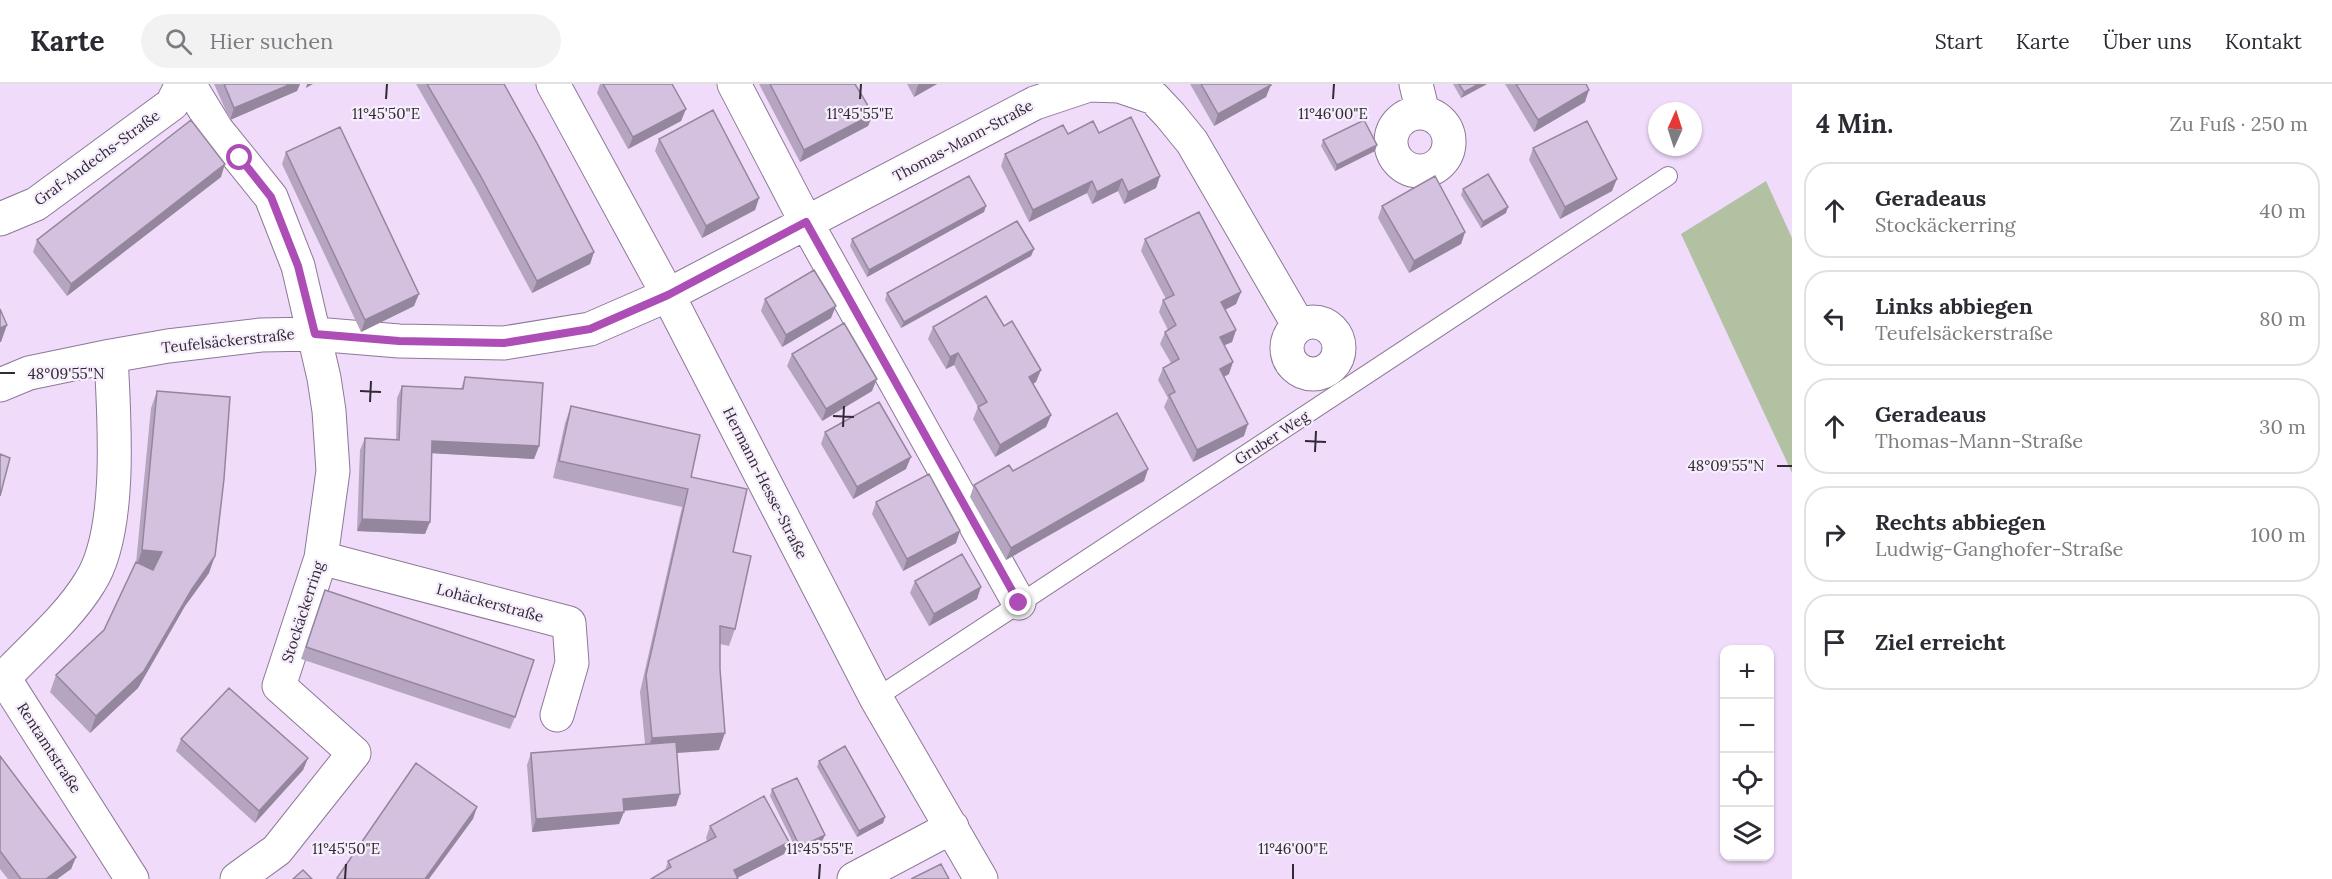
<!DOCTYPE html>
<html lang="de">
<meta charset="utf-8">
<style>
:root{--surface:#fff;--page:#f2f2f3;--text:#2b2b33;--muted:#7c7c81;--line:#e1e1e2}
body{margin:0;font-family:Lora,serif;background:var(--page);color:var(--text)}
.controls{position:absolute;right:18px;bottom:18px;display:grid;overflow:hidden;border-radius:12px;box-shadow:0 2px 4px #0004}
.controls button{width:54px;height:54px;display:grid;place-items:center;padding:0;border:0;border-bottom:2px solid var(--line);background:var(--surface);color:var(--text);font:30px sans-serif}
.compass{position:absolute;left:1648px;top:18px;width:54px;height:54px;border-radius:50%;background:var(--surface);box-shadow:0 2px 4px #0004;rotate:3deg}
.stop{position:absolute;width:18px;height:18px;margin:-14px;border:4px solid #ad4db6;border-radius:50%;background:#fff}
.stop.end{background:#ad4db6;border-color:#fff;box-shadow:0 2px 6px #0008}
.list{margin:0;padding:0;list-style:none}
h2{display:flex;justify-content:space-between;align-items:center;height:78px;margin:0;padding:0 24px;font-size:26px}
h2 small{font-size:20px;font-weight:400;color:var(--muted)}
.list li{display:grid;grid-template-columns:39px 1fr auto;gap:18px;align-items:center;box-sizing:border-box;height:96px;margin:0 12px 12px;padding:0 12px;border:2px solid var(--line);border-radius:24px}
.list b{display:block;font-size:22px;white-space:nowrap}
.list p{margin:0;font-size:20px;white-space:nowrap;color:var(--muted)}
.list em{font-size:20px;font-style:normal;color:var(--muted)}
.icon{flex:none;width:33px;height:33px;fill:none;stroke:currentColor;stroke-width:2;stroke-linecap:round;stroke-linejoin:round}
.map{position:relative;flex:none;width:1792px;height:795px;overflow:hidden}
header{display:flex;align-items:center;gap:36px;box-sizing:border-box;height:84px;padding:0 30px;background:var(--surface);border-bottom:2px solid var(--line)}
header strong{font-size:28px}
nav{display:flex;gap:33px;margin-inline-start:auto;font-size:21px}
.search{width:420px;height:54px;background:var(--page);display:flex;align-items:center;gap:15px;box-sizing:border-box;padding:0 21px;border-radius:33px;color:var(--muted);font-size:22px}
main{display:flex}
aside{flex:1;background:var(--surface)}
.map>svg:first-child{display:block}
</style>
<header>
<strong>Karte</strong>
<div class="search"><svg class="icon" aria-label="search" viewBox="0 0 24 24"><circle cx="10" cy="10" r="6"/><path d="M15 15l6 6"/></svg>Hier suchen</div>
<nav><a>Start</a><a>Karte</a><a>Über uns</a><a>Kontakt</a></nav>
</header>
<main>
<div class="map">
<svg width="1792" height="795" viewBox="0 0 1792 795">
<rect width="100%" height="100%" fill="#f0dbfb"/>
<path fill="#b2c1a2" d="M 1766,97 L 1792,154 L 1792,389 L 1681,150 Z"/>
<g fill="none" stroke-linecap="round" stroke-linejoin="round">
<defs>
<path id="lane" d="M 876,614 L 1668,92"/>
<path id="street" d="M 189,0 L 217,46 L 271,113 L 298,182 L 324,294 L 329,327 L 333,387 L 321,474 L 279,602 L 354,669 L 277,766 L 237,795
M 553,0 L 668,211 L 876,614 L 981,795
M 734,0 L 806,138 L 1019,519
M 1416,0 L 1423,29
M1391 58a29 29 0 1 1 58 0a29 29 0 1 1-58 0Z
M 0,135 L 36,120 L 172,20 L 182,0
M1287 264a26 26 0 1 1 52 0a26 26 0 1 1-52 0Z
M 111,272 C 114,332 123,447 90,498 C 68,534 33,563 4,594 L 132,795
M 0,301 L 29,289 L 111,272 L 168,262 L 261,251 L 315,250 L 399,257 L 504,259 L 590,245 L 668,211 L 1035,19 L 1089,1 L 1119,2 L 1154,14 L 1170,31 L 1192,58 L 1299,242
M 321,474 L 569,539 L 572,579 L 557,631
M 854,795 L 952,743"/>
</defs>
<use href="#lane" stroke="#8c7996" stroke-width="20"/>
<use href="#street" stroke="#8c7996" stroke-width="35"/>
<use href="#lane" stroke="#fff" stroke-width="18"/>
<use href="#street" stroke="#fff" stroke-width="33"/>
</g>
<path fill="#b6a5c0" d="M 214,0 L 300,0 L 297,7 L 230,36 Z
M 416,0 L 504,0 L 594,168 L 590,180 L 532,209 L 475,103 Z
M 600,0 L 672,0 L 686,25 L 681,37 L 628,65 L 597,9 Z
M 759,0 L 855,0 L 873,30 L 868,42 L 800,78 Z
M 907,0 L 937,0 L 914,13 Z
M 1190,0 L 1270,0 L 1266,13 L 1214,42 Z
M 1453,0 L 1487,0 L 1461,14 Z
M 1505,0 L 1586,0 L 1585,18 L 1534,48 Z
M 1099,49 L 1160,92 L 1156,104 L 1124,120 L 1118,107 L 1092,120 L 1087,109 L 1029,138 L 1001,82 L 1005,70 L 1068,50 Z
M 659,55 L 759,114 L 755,126 L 702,154 L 655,67 Z
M 1323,56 L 1375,67 L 1335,87 L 1321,62 Z
M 1533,64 L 1612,107 L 1560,135 L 1529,76 Z
M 286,68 L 414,222 L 361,248 L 282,80 Z
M 221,93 L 67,212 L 33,168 L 37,156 Z
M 1463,105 L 1506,129 L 1481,144 L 1461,111 Z
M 1382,122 L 1465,148 L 1461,160 L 1409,189 L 1378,134 Z
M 984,128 L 867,193 L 850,162 L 852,155 Z
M 1145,155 L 1241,208 L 1236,220 L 1225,226 L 1236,246 L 1232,258 L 1224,261 L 1229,290 L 1224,293 L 1244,352 L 1193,378 L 1164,323 L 1168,314 L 1158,296 L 1163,284 L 1171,279 L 1160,260 L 1165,248 L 1168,246 L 1159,228 L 1163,216 L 1166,215 L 1141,167 Z
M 1034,165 L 1031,172 L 901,244 L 885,216 L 887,209 Z
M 765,215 L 831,234 L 782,263 L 761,227 Z
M 933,243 L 1036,298 L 1033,300 L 1051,331 L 1046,343 L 995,373 L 973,335 L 978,323 L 954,281 L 946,285 L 928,255 Z
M 792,270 L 872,307 L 822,337 L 787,282 Z
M 465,293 L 539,362 L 534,375 L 432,369 L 425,450 L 357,447 L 360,366 L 365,354 L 396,356 L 397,314 L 402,302 L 461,305 Z
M 157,307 L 209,489 L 185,522 L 138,604 L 90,649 L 50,608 L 56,591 L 104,546 L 136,479 L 151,324 Z
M 571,322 L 691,393 L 733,468 L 735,545 L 729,562 L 720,560 L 719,666 L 677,669 L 676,722 L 624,727 L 619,740 L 532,748 L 527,681 L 531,669 L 645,660 L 640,608 L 682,423 L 553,394 L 565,339 Z
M 825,348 L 906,385 L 853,415 L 821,360 Z
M 1148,385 L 1144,397 L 1006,476 L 970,413 L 974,401 L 1013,387 Z
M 876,418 L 956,459 L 903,487 L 872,430 Z
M 915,497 L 977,515 L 929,542 L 910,509 Z
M 325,506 L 515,633 L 510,645 L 301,575 Z
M 181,655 L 308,674 L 303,686 L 255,739 L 176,667 Z
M 0,672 L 76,773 L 71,785 L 57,795 L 8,795 L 0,785 Z
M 819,677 L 885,733 L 883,739 L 857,753 L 817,683 Z
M 772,705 L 825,751 L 822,757 L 798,769 L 770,712 Z
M 710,742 L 789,758 L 784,770 L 737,794 L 665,787 L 668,777 L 707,757 L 706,754 Z"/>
<path fill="#94869c" d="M 291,0 L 300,0 L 297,7 L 230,36 L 234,24 Z
M 307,0 L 313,0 L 306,4 Z
M 919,0 L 937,0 L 914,13 L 918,1 Z
M 1479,0 L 1487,0 L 1461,14 L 1464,8 Z
M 1271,1 L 1266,13 L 1214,42 L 1218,30 Z
M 1589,6 L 1585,18 L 1534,48 L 1538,36 Z
M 686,25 L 681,37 L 628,65 L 633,53 Z
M 873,30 L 868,42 L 800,78 L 804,66 Z
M 1377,61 L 1375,67 L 1335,87 L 1337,81 Z
M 225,80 L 221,93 L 67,212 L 71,200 Z
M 1160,92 L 1156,104 L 1124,120 L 1128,108 Z
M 1122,95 L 1118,107 L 1092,120 L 1097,108 Z
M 1617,95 L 1612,107 L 1560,135 L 1565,123 Z
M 1092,97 L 1087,109 L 1029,138 L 1033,126 Z
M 759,114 L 755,126 L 702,154 L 706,142 Z
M 986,122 L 984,128 L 867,193 L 869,186 Z
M 1508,123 L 1506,129 L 1481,144 L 1483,138 Z
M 1465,148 L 1461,160 L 1409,189 L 1414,177 Z
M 1034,165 L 1031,172 L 901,244 L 904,238 Z
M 594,168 L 590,180 L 532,209 L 537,197 Z
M 1241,208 L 1236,220 L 1217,230 L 1221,218 Z
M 419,210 L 414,222 L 361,248 L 365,236 Z
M 836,222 L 831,234 L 782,263 L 786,251 Z
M 7,241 L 1,258 L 0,258 L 0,244 Z
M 1236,246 L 1232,258 L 1216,265 L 1220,253 Z
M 958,269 L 954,281 L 946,285 L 950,273 Z
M 1233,278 L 1229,290 L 1215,297 L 1220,285 Z
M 1041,286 L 1036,298 L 1024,305 L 1029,293 Z
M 877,295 L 872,307 L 822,337 L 826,325 Z
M 1051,331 L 1046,343 L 995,373 L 1000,361 Z
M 1248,340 L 1244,352 L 1193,378 L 1197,366 Z
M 432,357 L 539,362 L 534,375 L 428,369 Z
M 911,373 L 906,385 L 853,415 L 857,403 Z
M 1148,385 L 1144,397 L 1006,476 L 1011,464 Z
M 362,435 L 430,438 L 425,450 L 357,447 Z
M 960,447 L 956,459 L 903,487 L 907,475 Z
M 142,466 L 162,468 L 156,485 L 136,484 Z
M 215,472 L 209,489 L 185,522 L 138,604 L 90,649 L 96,632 Z
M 981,503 L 977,515 L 929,542 L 934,530 Z
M 725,649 L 719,666 L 645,671 L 652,654 Z
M 308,674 L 303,686 L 255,739 L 259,727 Z
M 680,710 L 676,722 L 618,727 L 623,715 Z
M 477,723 L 473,735 L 429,795 L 425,795 Z
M 624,728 L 619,740 L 532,748 L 536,735 Z
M 885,733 L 883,739 L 857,753 L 859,747 Z
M 825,751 L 822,757 L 798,769 L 800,763 Z
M 789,758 L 784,770 L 735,795 L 734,786 Z
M 76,773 L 71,785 L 57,795 L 46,795 Z"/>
<path fill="#d4c0df" stroke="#94869c" stroke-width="1.5" d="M 224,0 L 291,0 L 234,24 Z
M 427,0 L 504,0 L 538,61 L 594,168 L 537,197 L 480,91 Z
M 603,0 L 672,0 L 686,25 L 633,53 Z
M 770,0 L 855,0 L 873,30 L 804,66 Z
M 1201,0 L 1270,0 L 1271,1 L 1218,30 Z
M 1459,0 L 1479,0 L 1464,8 Z
M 1516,0 L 1586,0 L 1589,6 L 1538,36 Z
M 713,26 L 759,114 L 706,142 L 659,55 Z
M 1131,33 L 1160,92 L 1128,108 L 1122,95 L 1097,108 L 1092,97 L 1033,126 L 1005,70 L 1063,41 L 1068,50 L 1093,37 L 1099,49 Z
M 191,36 L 225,80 L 71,200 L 37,156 Z
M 1364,36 L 1377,61 L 1337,81 L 1323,56 Z
M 1587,37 L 1617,95 L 1565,123 L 1533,64 Z
M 340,43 L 419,210 L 365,236 L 286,68 Z
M 1488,90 L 1508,123 L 1483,138 L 1463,105 Z
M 969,92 L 986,122 L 869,186 L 852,155 Z
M 1435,92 L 1465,148 L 1414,177 L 1382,122 Z
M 1199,128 L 1241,208 L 1221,218 L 1236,246 L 1220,253 L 1233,278 L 1220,285 L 1248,340 L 1197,366 L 1169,311 L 1175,308 L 1163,284 L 1179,275 L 1165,248 L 1176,241 L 1163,216 L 1174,211 L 1145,155 Z
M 1017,137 L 1034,165 L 904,238 L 887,209 Z
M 814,186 L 836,222 L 786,251 L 765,215 Z
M 986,212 L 1004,242 L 1012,237 L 1041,286 L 1029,293 L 1051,331 L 1000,361 L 978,323 L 987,318 L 958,269 L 950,273 L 933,243 Z
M 0,225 L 7,241 L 0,244 Z
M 844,239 L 877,295 L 826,325 L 792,270 Z
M 465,293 L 543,299 L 539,362 L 432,357 L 430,438 L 362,435 L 365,354 L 399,356 L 402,302 L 463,305 Z
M 157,307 L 230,313 L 224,395 L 215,472 L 192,505 L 144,587 L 96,632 L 56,591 L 104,546 L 136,478 L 153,486 L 162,468 L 142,466 Z
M 879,318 L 911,373 L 857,403 L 825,348 Z
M 571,322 L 700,351 L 691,393 L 747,405 L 733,468 L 751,472 L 735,545 L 720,542 L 720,585 L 725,649 L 652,654 L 646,591 L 688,405 L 559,377 Z
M 1117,329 L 1148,385 L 1011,464 L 974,401 L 1009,381 L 1013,387 Z
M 0,370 L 10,374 L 0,412 Z
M 929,390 L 960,447 L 907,475 L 876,418 Z
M 962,470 L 981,503 L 934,530 L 915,497 Z
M 325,506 L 534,576 L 515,633 L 306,563 Z
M 229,604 L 308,674 L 259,727 L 181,655 Z
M 676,658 L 680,710 L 623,715 L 624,728 L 536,735 L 531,669 Z
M 845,662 L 885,733 L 859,747 L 819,677 Z
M 0,672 L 76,773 L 46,795 L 21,795 L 0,767 Z
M 416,679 L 477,723 L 425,795 L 338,795 L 337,794 Z
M 797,694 L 825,751 L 800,763 L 772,705 Z
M 764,712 L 789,758 L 734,786 L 738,795 L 651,795 L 671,783 L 668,777 L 716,753 L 710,742 Z
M 941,780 L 949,795 L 911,795 Z
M 303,786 L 312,795 L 293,795 Z"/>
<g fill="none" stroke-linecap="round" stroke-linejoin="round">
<path stroke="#ad4db6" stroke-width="8" d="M 240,74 L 271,113 L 298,182 L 315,250 L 399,257 L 504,259 L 590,245 L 668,211 L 806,138 L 1019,519"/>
</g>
<path fill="none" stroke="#312935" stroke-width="2" d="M 386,15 L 387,0M 860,15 L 861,0M 1333,15 L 1334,0M 0,289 L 15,289M 360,307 L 381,308M 370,318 L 371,297M 833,332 L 854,333M 843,343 L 844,322M 1305,357 L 1326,358M 1315,368 L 1316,347M 1777,382 L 1792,382M 345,795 L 346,780M 819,795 L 820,780M 1293,795 L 1293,780"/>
<g text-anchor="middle" stroke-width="4.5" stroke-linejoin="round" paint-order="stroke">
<g font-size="15" fill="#312935" stroke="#f6eefb">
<text transform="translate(963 57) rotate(-28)" y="5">Thomas-Mann-Straße</text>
<text transform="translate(97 74) rotate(-36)" y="5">Graf-Andechs-Straße</text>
<text transform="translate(228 257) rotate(-6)" y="5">Teufelsäckerstraße</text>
<text transform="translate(1272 354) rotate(-33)" y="5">Gruber Weg</text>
<text transform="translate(765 399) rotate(63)" y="5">Hermann-Hesse-Straße</text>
<text transform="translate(490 519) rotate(15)" y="5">Lohäckerstraße</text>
<text transform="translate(303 528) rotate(-72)" y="5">Stockäckerring</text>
<text transform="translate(49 664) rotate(57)" y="5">Rentamtstraße</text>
</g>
</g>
<g font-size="15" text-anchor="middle" fill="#312935" stroke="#f6eefb" stroke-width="4.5" stroke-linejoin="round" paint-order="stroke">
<text x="386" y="35">11°45'50"E</text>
<text x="860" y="35">11°45'55"E</text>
<text x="1333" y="35">11°46'00"E</text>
<text x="66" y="295">48°09'55"N</text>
<text x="1726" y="387">48°09'55"N</text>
<text x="346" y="770">11°45'50"E</text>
<text x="820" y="770">11°45'55"E</text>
<text x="1293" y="770">11°46'00"E</text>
</g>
</svg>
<div class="controls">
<button>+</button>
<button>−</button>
<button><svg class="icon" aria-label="locate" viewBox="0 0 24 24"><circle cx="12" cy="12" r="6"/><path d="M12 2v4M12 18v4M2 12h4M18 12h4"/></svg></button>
<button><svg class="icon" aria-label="layers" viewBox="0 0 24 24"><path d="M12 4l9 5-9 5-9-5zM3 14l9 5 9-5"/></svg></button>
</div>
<svg class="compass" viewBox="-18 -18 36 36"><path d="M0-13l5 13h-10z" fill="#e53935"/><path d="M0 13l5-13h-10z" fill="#7c7c81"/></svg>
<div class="stop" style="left:240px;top:74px"></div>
<div class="stop end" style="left:1019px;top:519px"></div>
</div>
<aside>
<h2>4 Min.<small>Zu Fuß · 250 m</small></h2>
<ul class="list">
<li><svg class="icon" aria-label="ahead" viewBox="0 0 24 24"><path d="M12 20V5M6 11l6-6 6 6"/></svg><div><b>Geradeaus</b><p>Stockäckerring</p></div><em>40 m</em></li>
<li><svg class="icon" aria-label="left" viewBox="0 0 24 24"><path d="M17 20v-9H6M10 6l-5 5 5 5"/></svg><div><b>Links abbiegen</b><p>Teufelsäckerstraße</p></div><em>80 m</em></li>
<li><svg class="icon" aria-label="ahead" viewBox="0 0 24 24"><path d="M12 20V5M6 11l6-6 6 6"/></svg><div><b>Geradeaus</b><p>Thomas-Mann-Straße</p></div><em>30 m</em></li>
<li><svg class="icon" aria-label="right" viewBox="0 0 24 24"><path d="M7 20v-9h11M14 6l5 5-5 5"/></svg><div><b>Rechts abbiegen</b><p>Ludwig-Ganghofer-Straße</p></div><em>100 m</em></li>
<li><svg class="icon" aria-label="arrive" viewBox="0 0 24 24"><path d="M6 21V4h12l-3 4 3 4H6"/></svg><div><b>Ziel erreicht</b></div></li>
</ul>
</aside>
</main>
